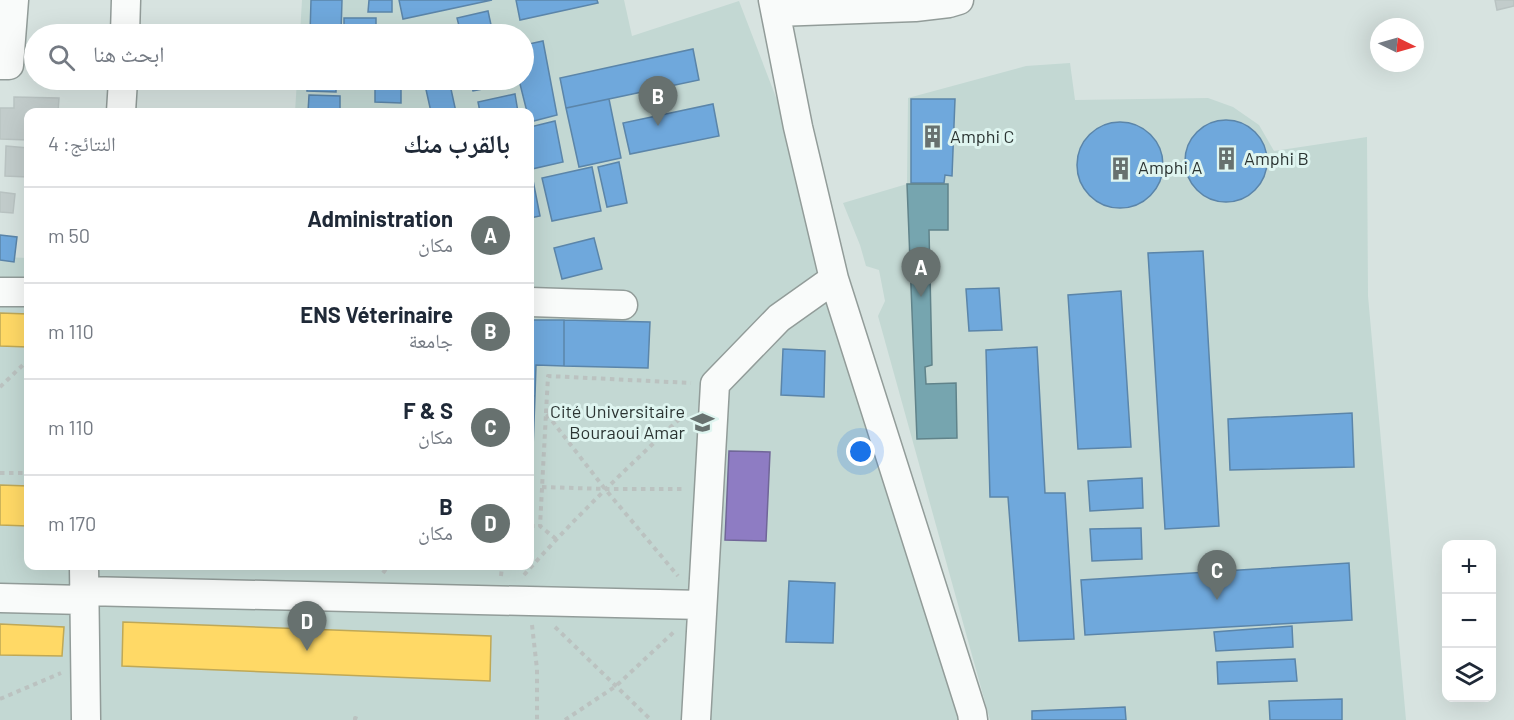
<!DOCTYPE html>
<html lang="ar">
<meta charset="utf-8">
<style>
:root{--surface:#fff;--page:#f2f2f3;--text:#1f2937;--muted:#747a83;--line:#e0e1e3;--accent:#67716f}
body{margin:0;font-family:Barlow,"Noto Naskh Arabic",sans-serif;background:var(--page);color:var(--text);direction:rtl}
.controls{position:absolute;right:18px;bottom:18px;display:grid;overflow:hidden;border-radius:12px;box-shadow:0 6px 24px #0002}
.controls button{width:54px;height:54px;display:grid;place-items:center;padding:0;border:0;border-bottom:2px solid var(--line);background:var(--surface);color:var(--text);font:30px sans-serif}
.compass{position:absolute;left:1370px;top:18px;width:54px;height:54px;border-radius:50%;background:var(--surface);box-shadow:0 6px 24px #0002;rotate:95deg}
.you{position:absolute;left:861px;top:452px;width:21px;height:21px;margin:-15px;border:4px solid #fff;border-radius:50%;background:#1a73e8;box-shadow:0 0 0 9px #1a73e833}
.badge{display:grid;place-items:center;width:39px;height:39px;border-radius:50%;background:var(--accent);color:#fff;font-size:20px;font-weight:700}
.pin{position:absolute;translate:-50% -50px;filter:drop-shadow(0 2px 3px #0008)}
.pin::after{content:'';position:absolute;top:32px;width:21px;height:18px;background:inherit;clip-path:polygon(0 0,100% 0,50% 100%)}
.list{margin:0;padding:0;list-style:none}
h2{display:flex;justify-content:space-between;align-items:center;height:78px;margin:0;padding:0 24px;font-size:26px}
h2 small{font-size:20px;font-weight:400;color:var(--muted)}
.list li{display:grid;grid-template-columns:39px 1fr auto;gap:18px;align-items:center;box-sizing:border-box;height:96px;padding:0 24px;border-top:2px solid var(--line)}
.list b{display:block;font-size:22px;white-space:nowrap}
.list p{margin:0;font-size:20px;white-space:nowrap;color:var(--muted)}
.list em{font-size:20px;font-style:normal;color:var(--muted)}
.icon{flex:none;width:33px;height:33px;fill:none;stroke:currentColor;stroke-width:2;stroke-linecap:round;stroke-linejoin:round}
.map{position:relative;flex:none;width:1514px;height:720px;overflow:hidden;direction:ltr}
.search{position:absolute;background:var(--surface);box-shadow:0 6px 24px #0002;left:24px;top:24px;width:510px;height:66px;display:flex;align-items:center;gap:15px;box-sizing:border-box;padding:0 21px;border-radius:33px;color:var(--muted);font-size:22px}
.panel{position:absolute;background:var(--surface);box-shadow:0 6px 24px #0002;left:24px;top:108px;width:510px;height:462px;border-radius:12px;direction:rtl}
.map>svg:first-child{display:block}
</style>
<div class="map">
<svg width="1514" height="720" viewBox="0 0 1514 720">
<rect width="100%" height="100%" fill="#d7e3e0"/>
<path fill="#c3d8d3" d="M 302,0 L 624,0 L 632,36 L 739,1 L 792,139 L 963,720 L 0,720 L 0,257 L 28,258 L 28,566 L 530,566 L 530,112 L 295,112 L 297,80 L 524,80 L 524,34 L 300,34 Z
M 1070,63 L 1075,100 L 1208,98 L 1233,107 L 1259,125 L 1274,151 L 1367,137 L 1368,296 L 1406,720 L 990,720 L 878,316 L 885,301 L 879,270 L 866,266 L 860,245 L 843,203 L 907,184 L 908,98 L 1026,66 Z"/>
<path fill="#ffd966" stroke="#bfa856" stroke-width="1.5" d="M 0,313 L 28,314 L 28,347 L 0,346 Z
M 0,485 L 28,486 L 28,526 L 0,525 Z
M 123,622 L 491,636 L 490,681 L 122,666 Z
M 0,624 L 64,627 L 62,656 L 0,655 Z"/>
<path fill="#8e7cc3" stroke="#706698" stroke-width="1.5" d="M 729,451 L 770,452 L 766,541 L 725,540 Z"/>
<path fill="#6fa8dc" stroke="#5b85a9" stroke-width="1.5" d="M 311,0 L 342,0 L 341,34 L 310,34 Z
M 369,0 L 392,0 L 392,12 L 368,12 Z
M 399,0 L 492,0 L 403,19 Z
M 516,0 L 597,0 L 598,3 L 520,20 Z
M 488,11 L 493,34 L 461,34 L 457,18 Z
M 344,18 L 376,18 L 376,27 L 364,27 L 364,34 L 353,34 L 353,28 L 344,28 Z
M 376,31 L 402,31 L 402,34 L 376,34 Z
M 543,41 L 557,115 L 530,122 L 530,112 L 527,112 L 519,80 L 524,80 L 524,45 Z
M 693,49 L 699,80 L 566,108 L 560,78 Z
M 307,80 L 336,80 L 336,92 L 307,91 Z
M 375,80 L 401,80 L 401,103 L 375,102 Z
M 449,80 L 456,112 L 431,112 L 425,85 Z
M 470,80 L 503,80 L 504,85 L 473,91 Z
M 515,94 L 518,112 L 480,112 L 478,102 Z
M 309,95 L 340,96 L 340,112 L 308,112 Z
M 609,99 L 621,158 L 579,167 L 566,108 Z
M 911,99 L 955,99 L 952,176 L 945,175 L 944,183 L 911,183 Z
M 713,104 L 719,136 L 630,154 L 623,123 Z
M1185 161a41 41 0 1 1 82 0a41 41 0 1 1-82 0Z
M 555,121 L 563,162 L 532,169 L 530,159 L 530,127 Z
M1077 165a43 43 0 1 1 86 0a43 43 0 1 1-86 0Z
M 619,162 L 627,203 L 607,207 L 598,167 Z
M 530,165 L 540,216 L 530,218 Z
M 592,167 L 601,211 L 552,221 L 542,178 Z
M 0,235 L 17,237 L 14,262 L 0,260 Z
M 594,238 L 602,269 L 562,279 L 554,248 Z
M 1203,251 L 1219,526 L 1165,529 L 1148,253 Z
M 999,288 L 1002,330 L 969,331 L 966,289 Z
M 1121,291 L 1131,447 L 1078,449 L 1068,295 Z
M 530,320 L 564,320 L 564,366 L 536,365 L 535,396 L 530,396 Z
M 564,320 L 650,322 L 648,368 L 564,366 Z
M 1037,347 L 1045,493 L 1065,493 L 1074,639 L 1019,641 L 1008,497 L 990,497 L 986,350 Z
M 783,349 L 825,351 L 824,397 L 781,395 Z
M 530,396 L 535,396 L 531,501 L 530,501 Z
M 1352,413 L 1354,467 L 1230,470 L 1228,419 Z
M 1142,478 L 1143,508 L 1090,511 L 1088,481 Z
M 1141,528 L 1142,559 L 1092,561 L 1090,529 Z
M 1349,563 L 1352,620 L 1085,635 L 1081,580 Z
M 789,581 L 835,583 L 833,643 L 786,642 Z
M 1292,626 L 1293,647 L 1216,651 L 1214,632 Z
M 1295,659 L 1297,681 L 1218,684 L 1217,662 Z
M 1342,699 L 1342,720 L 1270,720 L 1269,701 Z
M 1125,707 L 1126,720 L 1032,720 L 1032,711 Z"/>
<path fill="#76a5af" stroke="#60838a" stroke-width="1.5" d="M 907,184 L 948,184 L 948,230 L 929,230 L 932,365 L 925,367 L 926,384 L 956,383 L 957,438 L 917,439 Z"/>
<path fill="#c2cccb" stroke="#b9c3c2" stroke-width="1.5" d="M 1495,0 L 1514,0 L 1514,6 L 1497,10 Z
M 14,97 L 59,98 L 58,112 L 28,112 L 28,140 L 0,139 L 0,108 L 14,108 Z
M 6,146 L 28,148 L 28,177 L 5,176 Z
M 0,192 L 15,194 L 13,213 L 0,212 Z"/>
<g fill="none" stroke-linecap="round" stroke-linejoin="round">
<defs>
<path id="minor" d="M 773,0 L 798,127 L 834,279 L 972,713 L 973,720
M 776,12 L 915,7 L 949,3 L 959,0
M 125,34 L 126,0
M 0,65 L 9,65 L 14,0
M 121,112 L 123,80
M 0,292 L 28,292
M 530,302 L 623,305
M 84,566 L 86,720
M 84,591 L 702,605
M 0,598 L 85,600
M 696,720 L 715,384 L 779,318 L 834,279"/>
</defs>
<use href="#minor" stroke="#929c99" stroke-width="31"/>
<path stroke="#bbc2c0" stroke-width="4" stroke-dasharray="4.5 4.5" stroke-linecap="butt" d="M 0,387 L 25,363 L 28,362
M 546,413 L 548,376 L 691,383
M 0,473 L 28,473
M 542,487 L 605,489 L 684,489
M 530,526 L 540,526
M 556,539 L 540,526 L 546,413 L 605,489 L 678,576
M 383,573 L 388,566
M 524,575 C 575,517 631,464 688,411
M 501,576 L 502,566
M 532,625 L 537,669 L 537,720
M 555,627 L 651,720
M 0,699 L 61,673
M 355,720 L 355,718 L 361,720
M 565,720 L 616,686 L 676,630"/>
<use href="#minor" stroke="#f9fbfa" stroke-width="28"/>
</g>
<defs>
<symbol id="building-bare" viewBox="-9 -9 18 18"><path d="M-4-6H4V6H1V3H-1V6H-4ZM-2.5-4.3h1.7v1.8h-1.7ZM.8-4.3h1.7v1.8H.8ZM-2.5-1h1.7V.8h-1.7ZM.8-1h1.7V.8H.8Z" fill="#67716f" stroke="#dff5f0" stroke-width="2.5" paint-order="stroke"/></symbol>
<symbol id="university-bare" viewBox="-9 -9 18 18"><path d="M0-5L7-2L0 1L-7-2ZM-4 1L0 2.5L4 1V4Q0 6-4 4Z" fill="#67716f" stroke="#dff5f0" stroke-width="2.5" paint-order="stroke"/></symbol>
</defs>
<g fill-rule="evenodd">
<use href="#building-bare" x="916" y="120" width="33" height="33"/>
<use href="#building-bare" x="1210" y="142" width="33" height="33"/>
<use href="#building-bare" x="1104" y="152" width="33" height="33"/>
<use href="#university-bare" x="686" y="406" width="33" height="33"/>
</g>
<g text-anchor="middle" stroke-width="6" stroke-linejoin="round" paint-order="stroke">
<g font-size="18" fill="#2b3432" stroke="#dff5f0" text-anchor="start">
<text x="950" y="143">Amphi C</text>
<text x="1244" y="165">Amphi B</text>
<text x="1138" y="174">Amphi A</text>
<text x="685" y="418" text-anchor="end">Cité Universitaire<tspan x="685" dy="21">Bouraoui Amar</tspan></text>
</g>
</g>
</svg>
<div class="controls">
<button>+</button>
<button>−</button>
<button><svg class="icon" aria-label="layers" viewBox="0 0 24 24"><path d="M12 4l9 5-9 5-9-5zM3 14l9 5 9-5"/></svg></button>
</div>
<svg class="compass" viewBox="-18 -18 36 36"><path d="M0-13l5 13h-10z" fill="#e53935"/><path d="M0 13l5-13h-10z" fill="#747a83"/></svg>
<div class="you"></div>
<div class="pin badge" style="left:921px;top:297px">A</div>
<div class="pin badge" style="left:658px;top:126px">B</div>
<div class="pin badge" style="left:1217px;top:600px">C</div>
<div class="pin badge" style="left:307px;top:651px">D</div>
<div class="search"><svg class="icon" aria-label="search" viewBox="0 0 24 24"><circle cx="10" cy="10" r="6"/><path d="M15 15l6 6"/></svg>ابحث هنا</div>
<section class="panel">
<h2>بالقرب منك<small>النتائج: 4</small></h2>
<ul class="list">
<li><span class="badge">A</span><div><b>Administration</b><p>مكان</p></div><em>50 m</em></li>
<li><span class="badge">B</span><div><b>ENS Véterinaire</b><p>جامعة</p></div><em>110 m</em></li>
<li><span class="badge">C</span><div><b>F &amp; S</b><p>مكان</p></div><em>110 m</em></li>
<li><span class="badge">D</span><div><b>B</b><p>مكان</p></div><em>170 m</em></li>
</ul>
</section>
</div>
